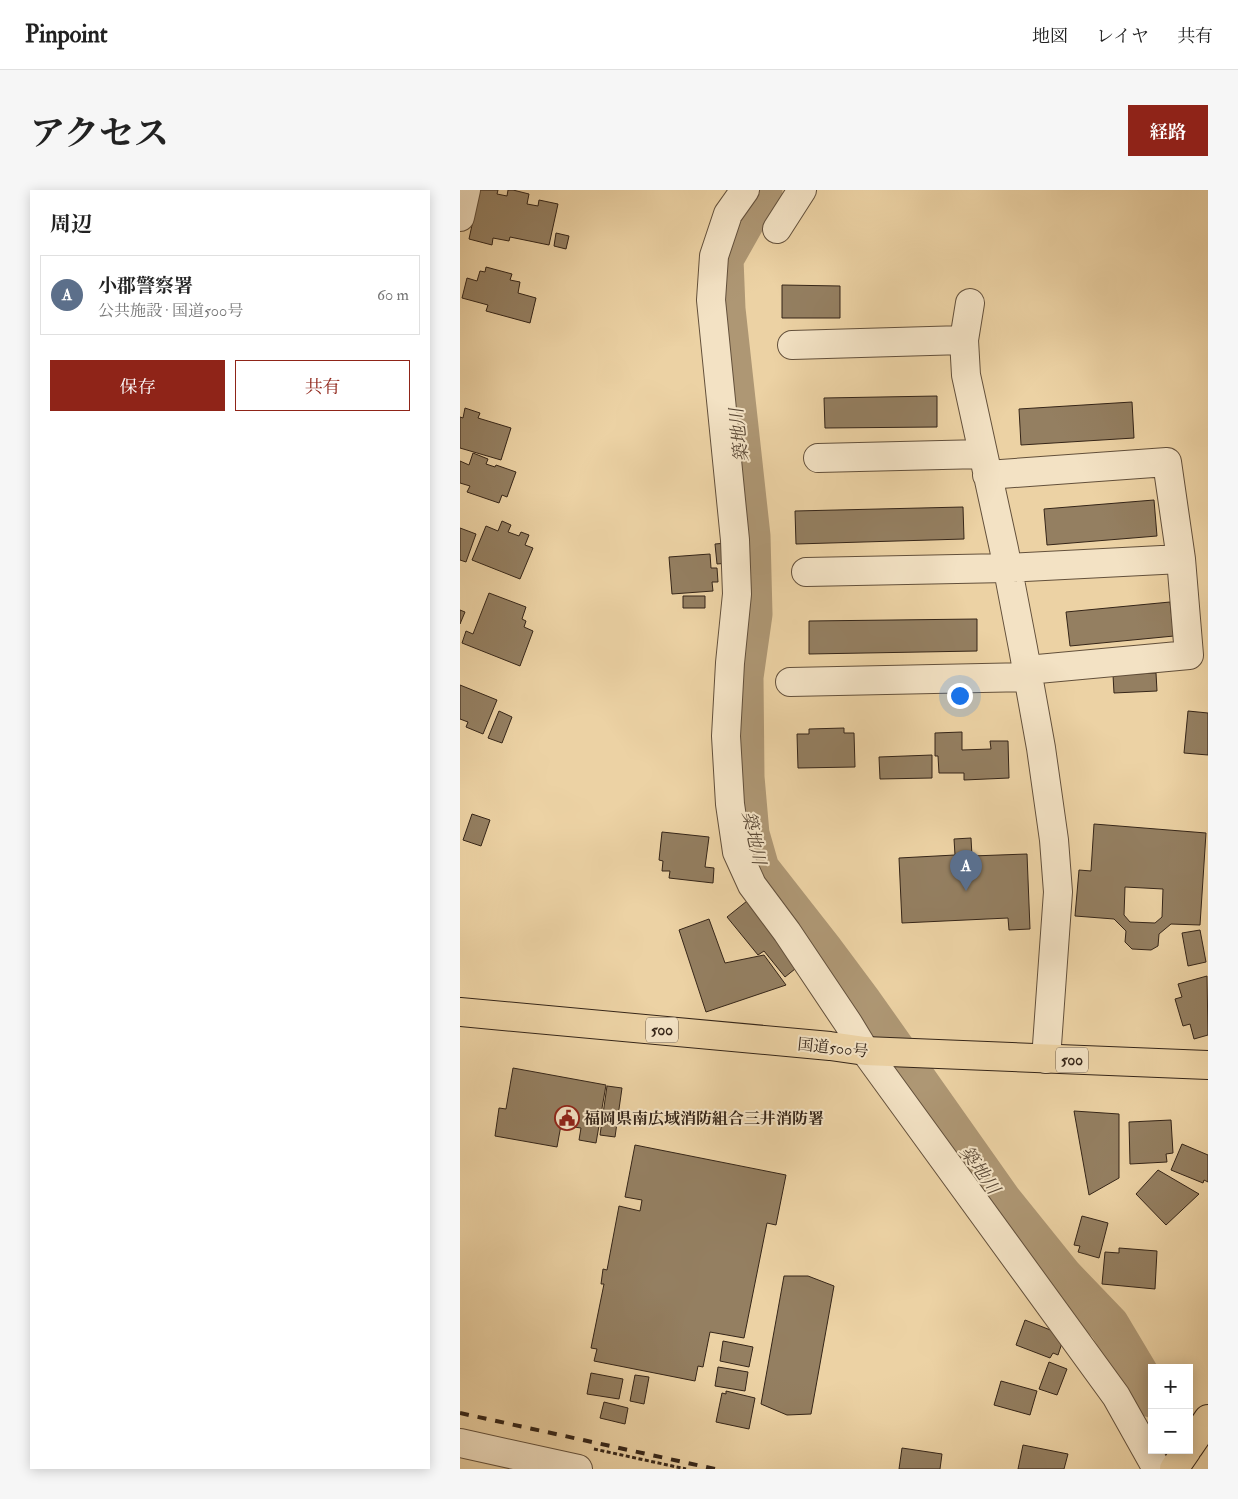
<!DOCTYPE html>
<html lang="ja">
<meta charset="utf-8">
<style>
:root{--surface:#fff;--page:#f6f6f6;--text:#222;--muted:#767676;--line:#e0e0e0;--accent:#8f2418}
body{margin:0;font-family:"IM FELL Double Pica","Noto Serif JP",serif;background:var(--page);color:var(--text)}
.controls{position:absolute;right:15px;bottom:15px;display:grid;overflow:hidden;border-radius:0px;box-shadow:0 2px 12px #0003}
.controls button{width:45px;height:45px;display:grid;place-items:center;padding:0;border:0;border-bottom:1px solid var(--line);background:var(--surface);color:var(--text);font:25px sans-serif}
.you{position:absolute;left:499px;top:505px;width:18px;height:18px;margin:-12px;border:4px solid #fff;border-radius:50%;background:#1a73e8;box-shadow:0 0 0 8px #1a73e833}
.badge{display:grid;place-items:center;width:32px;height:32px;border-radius:50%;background:var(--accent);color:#fff;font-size:16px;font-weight:700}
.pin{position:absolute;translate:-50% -41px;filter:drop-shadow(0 1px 2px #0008)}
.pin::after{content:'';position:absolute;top:26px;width:18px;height:15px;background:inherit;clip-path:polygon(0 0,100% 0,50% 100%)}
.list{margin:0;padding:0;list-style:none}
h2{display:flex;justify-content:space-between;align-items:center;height:65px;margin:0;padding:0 20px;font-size:21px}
h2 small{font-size:16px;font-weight:400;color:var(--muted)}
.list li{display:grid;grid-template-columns:32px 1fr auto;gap:15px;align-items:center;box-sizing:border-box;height:80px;margin:0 10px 10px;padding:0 10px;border:1px solid var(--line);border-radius:0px}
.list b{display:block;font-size:19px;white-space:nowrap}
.list p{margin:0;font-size:16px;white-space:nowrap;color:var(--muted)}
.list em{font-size:16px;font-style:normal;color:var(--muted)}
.actions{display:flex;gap:10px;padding:15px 20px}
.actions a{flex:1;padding:11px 0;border:1px solid var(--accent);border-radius:0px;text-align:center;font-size:18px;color:var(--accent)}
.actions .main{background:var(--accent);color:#fff}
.map{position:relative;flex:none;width:748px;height:1279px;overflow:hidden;border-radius:0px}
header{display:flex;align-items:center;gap:30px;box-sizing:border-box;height:70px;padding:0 25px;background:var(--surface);border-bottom:1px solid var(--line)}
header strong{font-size:24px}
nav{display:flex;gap:28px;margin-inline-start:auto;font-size:18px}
.intro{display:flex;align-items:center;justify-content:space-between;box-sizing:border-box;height:120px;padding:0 30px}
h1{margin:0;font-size:35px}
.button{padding:12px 22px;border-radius:0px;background:var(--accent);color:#fff;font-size:18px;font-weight:700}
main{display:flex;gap:30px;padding:0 30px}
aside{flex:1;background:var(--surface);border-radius:0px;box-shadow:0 2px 12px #0003}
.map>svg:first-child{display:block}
</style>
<header>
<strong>Pinpoint</strong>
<nav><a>地図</a><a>レイヤ</a><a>共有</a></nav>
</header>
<div class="intro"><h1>アクセス</h1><a class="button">経路</a></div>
<main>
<aside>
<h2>周辺<small></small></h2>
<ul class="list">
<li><span class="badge" style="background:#5c6f8a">A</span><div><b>小郡警察署</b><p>公共施設 · 国道500号</p></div><em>60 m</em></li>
</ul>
<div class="actions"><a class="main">保存</a><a>共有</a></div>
</aside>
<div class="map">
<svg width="748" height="1279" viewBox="0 0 748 1279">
<rect width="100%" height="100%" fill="#ecd2a4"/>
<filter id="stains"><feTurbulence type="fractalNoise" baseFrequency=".004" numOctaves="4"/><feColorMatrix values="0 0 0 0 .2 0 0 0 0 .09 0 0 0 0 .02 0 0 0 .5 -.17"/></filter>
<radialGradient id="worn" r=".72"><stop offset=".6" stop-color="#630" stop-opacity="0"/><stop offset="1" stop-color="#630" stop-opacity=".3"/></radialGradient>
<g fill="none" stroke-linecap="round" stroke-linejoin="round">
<path stroke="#ae9774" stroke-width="41" d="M 302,0 L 263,69 L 265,119 L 290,346 L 292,424 L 283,487 L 284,587 L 289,644 L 299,679 L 364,762 L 402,813 L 541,1010 L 603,1087 L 649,1135 L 692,1207"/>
</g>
<path fill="#947f61" stroke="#352518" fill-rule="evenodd" d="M 14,0 L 38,0 L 37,4 L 47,6 L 48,0 L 53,0 L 69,4 L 67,14 L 78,16 L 79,10 L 98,14 L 89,55 L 50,47 L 49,51 L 33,48 L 32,55 L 9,49 L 18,7 Z
M 96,43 L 109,46 L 106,59 L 94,56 Z
M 26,77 L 52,84 L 50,90 L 60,92 L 58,103 L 76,108 L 70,133 L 26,121 L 28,115 L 2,108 L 7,88 L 17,91 L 20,81 L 25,82 Z
M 322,95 L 380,96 L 380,128 L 322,128 Z
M 477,206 L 477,237 L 365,238 L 364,208 Z
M 672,212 L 674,248 L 561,255 L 559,219 Z
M 5,218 L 20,223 L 18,228 L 51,238 L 41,270 L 0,258 L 0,227 L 3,228 Z
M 13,263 L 28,269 L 26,274 L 35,277 L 36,275 L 56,282 L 47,307 L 42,305 L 39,313 L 7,302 L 10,296 L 0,293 L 0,271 L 9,275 Z
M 694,310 L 697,346 L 587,355 L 584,319 Z
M 503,317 L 504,349 L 336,354 L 335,321 Z
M 42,331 L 51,335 L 48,342 L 59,346 L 61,342 L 69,345 L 65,355 L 73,358 L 60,389 L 12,370 L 26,336 L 38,341 Z
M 0,338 L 16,344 L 6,372 L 0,370 Z
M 267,353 L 269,373 L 257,374 L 255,354 Z
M 250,364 L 251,378 L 257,378 L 258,392 L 252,392 L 253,401 L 212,404 L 209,367 Z
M 29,403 L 66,417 L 62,429 L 66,431 L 64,437 L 73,441 L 60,476 L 2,453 L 6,441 L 13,444 Z
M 223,406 L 245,406 L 245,418 L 223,418 Z
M 710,412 L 714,446 L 610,456 L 606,422 Z
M 0,420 L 5,422 L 0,434 Z
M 517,429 L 517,461 L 349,464 L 349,431 Z
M 696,483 L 697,501 L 654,503 L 653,485 Z
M 0,495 L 37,510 L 23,544 L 6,537 L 8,532 L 0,529 Z
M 39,521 L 52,527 L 42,553 L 28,548 Z
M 728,521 L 748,523 L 748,565 L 724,563 Z
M 384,538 L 384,543 L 394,543 L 395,577 L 338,578 L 337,544 L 349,544 L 349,539 Z
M 502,542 L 502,560 L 531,559 L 530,551 L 548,551 L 549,588 L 504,590 L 504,583 L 479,583 L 478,566 L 475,566 L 475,543 Z
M 472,565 L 472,588 L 420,589 L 419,567 Z
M 12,624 L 30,630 L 21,656 L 3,650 Z
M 634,634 L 746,643 L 740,735 L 711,734 L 699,744 L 698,756 L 691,760 L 672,759 L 665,752 L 666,741 L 654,729 L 615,726 L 619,680 L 631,681 ZM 665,697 L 703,699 L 702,727 L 695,733 L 670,732 L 664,725 Z
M 202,642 L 249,647 L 245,677 L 254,678 L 253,693 L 209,688 L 210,681 L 202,681 L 203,671 L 199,670 Z
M 511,648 L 512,666 L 567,664 L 570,739 L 549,740 L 548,728 L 442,733 L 439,668 L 495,665 L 494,649 Z
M 287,711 L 340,775 L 325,787 L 304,761 L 298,765 L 267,727 Z
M 249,729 L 265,773 L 304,765 L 326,795 L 246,822 L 219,740 Z
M 740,740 L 746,772 L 728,776 L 722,743 Z
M 747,786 L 748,845 L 734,849 L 730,834 L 723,836 L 715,809 L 722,807 L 718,794 Z
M 53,878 L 146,895 L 136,953 L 119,950 L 121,938 L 101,935 L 97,957 L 35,946 L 39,918 L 46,919 Z
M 147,896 L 162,898 L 155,947 L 140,945 Z
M 614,921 L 659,924 L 659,988 L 629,1005 Z
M 711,930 L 713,963 L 706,964 L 707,972 L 670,974 L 669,932 Z
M 722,954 L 748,965 L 748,992 L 744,990 L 743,993 L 711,980 Z
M 175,955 L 326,985 L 316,1035 L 307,1033 L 284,1148 L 250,1142 L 243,1177 L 238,1176 L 235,1191 L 134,1171 L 137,1159 L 131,1158 L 144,1094 L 141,1094 L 143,1079 L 147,1080 L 159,1016 L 180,1021 L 182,1010 L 165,1007 Z
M 698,980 L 739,1004 L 706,1035 L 676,1004 Z
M 622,1026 L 648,1033 L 639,1068 L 618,1062 L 620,1056 L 614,1055 Z
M 659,1058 L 697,1061 L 695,1099 L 642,1094 L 645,1062 L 659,1063 Z
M 324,1086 L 348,1086 L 374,1096 L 351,1224 L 327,1225 L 301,1214 Z
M 565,1130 L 598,1143 L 596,1148 L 603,1150 L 598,1165 L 593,1163 L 590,1168 L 556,1155 Z
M 263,1151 L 293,1157 L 289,1177 L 260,1171 Z
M 589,1172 L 607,1179 L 597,1205 L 579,1199 Z
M 258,1177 L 288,1182 L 285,1201 L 255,1196 Z
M 131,1183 L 163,1189 L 159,1209 L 127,1204 Z
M 175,1185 L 189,1187 L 184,1214 L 170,1211 Z
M 541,1191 L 577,1201 L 570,1225 L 534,1215 Z
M 266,1201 L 295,1208 L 289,1239 L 256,1232 L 262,1203 L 266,1204 Z
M 144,1212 L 168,1218 L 165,1234 L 140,1228 Z
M 563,1255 L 608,1264 L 604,1279 L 558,1279 Z
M 442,1258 L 482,1264 L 480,1279 L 439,1279 Z"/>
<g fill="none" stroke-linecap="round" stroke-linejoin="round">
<defs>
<path id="minor" d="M 285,0 L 268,24 L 254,66 L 251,110 L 275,350 L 277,404 L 270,473 L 266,546 L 270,614 L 277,662 L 292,695 L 327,742 L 388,833 L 405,861 L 656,1206 L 697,1279
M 0,27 L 6,0
M 317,39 L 342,0
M 510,113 L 504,150 L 506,185 L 544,359 L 563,458 L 581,558 L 594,650 L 598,702 L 586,869
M 332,155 L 504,150
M 358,268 L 523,264
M 527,285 L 707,272 L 721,369 L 729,465 L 567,480
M 346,382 L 547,378 L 721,369
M 330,492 L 568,487
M 0,1253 L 118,1279"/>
<path id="major" d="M 729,1257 L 748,1229
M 714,1279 L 727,1260"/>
<path id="highway" d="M 0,822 L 370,856 L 405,861 L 748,875"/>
</defs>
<use href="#minor" stroke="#63503b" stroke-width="30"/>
<use href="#major" stroke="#352518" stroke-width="30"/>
<use href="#highway" stroke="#352518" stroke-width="30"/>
<path stroke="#352518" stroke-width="3" stroke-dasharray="4 2.5" stroke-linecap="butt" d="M 134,1259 L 226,1279"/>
<use href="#minor" stroke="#f3e2c4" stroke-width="28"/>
<use href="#major" stroke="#ecd2a4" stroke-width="28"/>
<use href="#highway" stroke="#ecd2a4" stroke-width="28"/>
<path stroke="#352518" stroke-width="4" stroke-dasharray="9 9" stroke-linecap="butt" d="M 0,1223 L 255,1279"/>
</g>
<defs>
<symbol id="civic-ring" viewBox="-11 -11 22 22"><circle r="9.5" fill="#f3e2c4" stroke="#8f2418" stroke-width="1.5"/><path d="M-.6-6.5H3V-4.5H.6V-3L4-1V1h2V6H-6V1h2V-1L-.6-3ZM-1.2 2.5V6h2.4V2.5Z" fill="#8f2418"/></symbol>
</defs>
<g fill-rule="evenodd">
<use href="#civic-ring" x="93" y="914" width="28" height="28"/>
</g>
<g text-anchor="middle" stroke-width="4" stroke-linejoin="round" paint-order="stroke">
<g fill="#f3e2c4" stroke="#6e5e4c" stroke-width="1">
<rect x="186" y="827.5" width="32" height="25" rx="4"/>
<rect x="596" y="857.5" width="32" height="25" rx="4"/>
</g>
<g font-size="15" font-weight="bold" fill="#352518">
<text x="202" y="845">500</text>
<text x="612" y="875">500</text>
</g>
<g font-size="16" fill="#352518" stroke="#f3e2c4">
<text transform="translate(373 857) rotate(6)" y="6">国道500号</text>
</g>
<g font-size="16" font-weight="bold" fill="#352518" stroke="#f3e2c4" text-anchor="start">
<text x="124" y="934">福岡県南広域消防組合三井消防署</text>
</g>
<g font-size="18" font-style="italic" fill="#594734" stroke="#f3e2c4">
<text transform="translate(279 245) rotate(-96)" y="6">築地川</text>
<text transform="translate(294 648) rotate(78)" y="6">築地川</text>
<text transform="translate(520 980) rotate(55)" y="6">築地川</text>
</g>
</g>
<rect width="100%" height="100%" filter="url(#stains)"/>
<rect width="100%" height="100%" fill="url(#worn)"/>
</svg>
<div class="controls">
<button>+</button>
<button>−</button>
</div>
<div class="you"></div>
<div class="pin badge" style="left:506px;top:701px;background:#5c6f8a">A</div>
</div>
</main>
